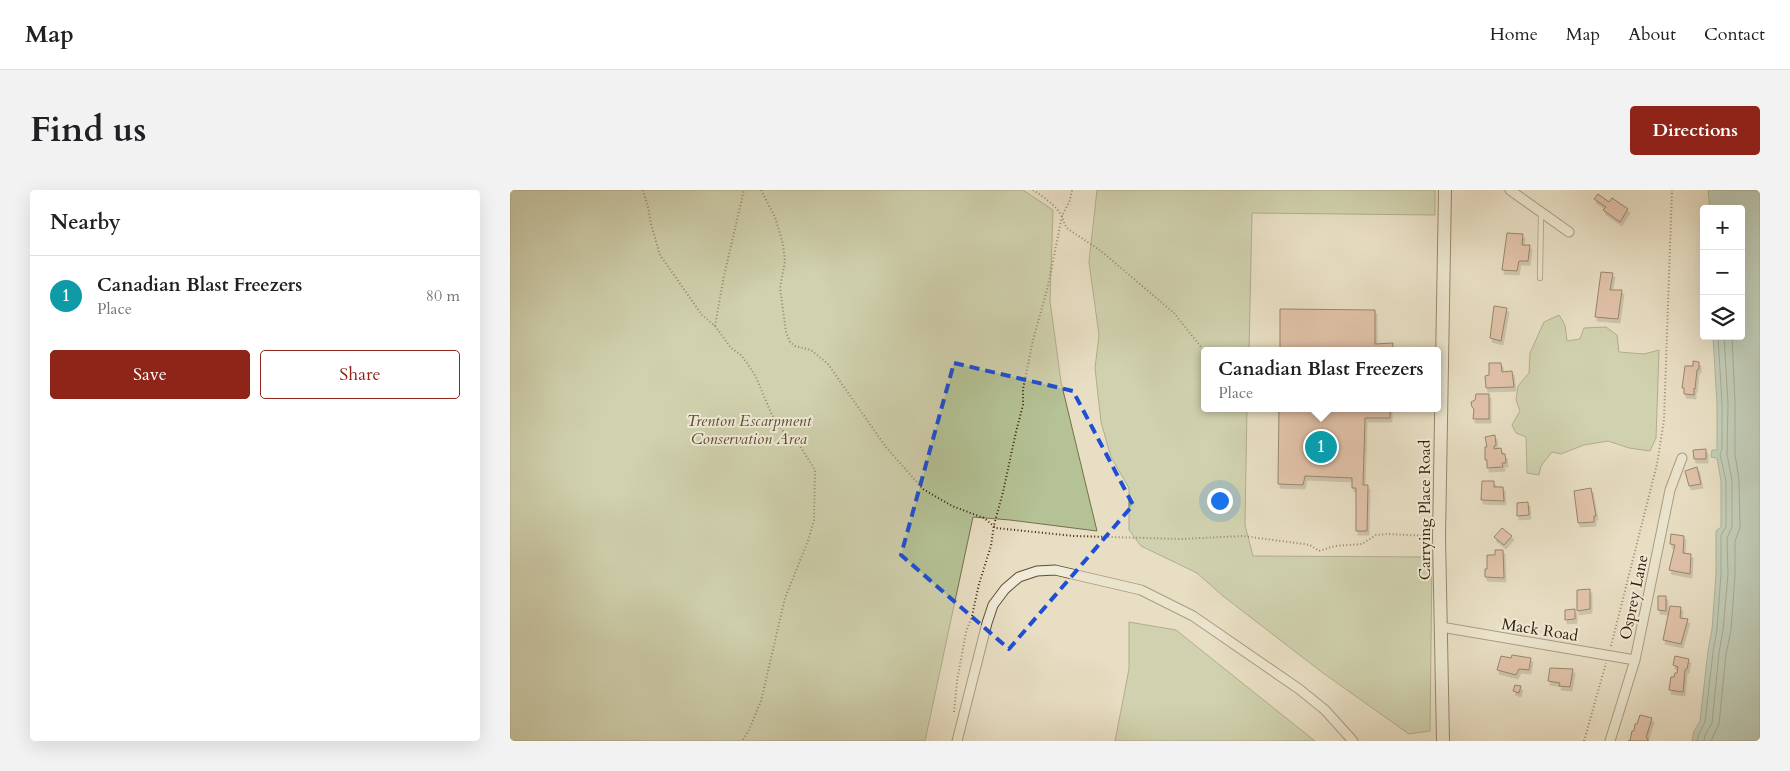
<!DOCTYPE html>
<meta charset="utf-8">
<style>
:root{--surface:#fff;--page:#f2f2f2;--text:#202124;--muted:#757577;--line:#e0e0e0;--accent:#8f2418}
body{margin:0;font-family:Cardo,serif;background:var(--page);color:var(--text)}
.controls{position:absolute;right:15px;top:15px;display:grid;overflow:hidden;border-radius:5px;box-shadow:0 5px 20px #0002}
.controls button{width:45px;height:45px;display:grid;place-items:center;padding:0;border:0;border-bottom:1px solid var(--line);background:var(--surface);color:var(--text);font:25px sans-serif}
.you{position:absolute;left:709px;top:310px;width:18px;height:18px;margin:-12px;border:4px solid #fff;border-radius:50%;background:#1a73e8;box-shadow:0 0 0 8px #1a73e833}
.badge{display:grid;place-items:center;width:32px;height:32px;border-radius:50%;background:var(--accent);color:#fff;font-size:16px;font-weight:700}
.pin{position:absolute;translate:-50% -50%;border:2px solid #fff;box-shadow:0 1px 5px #0006}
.popup{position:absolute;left:691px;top:157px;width:240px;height:65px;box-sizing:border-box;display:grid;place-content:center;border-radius:5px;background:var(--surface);filter:drop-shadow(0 1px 4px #0005);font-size:16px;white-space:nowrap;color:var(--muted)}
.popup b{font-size:19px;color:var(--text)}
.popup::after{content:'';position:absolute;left:50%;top:100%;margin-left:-10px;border:10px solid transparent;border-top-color:var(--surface)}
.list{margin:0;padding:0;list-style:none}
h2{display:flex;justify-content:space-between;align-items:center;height:65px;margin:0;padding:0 20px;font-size:21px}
h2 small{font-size:16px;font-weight:400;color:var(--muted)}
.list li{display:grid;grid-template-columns:32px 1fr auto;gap:15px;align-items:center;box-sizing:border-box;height:80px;padding:0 20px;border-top:1px solid var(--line)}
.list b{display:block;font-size:19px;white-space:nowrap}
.list p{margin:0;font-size:16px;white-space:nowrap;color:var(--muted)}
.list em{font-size:16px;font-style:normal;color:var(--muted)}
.actions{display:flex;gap:10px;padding:15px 20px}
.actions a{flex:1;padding:11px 0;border:1px solid var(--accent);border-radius:5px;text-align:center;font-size:18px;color:var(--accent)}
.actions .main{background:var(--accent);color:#fff}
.icon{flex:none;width:28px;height:28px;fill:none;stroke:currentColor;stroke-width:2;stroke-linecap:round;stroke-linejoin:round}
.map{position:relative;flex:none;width:1250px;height:551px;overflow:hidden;border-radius:5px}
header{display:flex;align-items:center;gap:30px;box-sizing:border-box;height:70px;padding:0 25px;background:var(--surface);border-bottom:1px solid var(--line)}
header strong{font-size:24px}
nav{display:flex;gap:28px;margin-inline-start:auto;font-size:18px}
.intro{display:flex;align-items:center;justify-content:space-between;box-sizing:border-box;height:120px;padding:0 30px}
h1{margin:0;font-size:35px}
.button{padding:12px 22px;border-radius:5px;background:var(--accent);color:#fff;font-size:18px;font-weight:700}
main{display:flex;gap:30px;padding:0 30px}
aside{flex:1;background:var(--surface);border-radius:5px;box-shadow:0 5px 20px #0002}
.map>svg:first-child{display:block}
</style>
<header>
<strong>Map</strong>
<nav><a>Home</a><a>Map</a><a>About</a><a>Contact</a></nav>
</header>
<div class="intro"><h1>Find us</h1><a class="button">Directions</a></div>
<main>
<aside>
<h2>Nearby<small></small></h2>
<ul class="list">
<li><span class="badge" style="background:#0f9aa8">1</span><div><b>Canadian Blast Freezers</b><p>Place</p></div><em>80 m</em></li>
</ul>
<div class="actions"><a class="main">Save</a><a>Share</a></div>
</aside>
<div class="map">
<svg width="1250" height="551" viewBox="0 0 1250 551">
<defs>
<filter id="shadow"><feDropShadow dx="2" dy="4" stdDeviation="0" flood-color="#0004"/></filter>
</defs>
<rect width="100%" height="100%" fill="#e8dec3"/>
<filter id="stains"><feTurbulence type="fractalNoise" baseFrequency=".004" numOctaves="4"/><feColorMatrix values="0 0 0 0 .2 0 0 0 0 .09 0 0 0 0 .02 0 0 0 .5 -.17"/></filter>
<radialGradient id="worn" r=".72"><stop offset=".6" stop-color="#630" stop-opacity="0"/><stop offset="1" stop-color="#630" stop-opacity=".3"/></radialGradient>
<path fill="#b4c295" stroke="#746f4c" d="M 0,0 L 513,0 L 543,20 L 540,111 L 551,192 L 587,341 L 500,330 L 463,327 L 415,551 L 0,551 Z
M 587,0 L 925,0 L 925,25 L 742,23 L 739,161 L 695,161 L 695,218 L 737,218 L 735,335 L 743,366 L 922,367 L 920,541 L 899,544 L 813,483 L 713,406 L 687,383 L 631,356 L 619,340 L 619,298 L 601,267 L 591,232 L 585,178 L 589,145 L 579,72 Z
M 1049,125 L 1055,135 L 1057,151 L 1070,149 L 1074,138 L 1096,137 L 1107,145 L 1109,162 L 1134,164 L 1149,160 L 1146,248 L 1140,261 L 1119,258 L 1098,251 L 1074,255 L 1051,264 L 1042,262 L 1031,276 L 1029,285 L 1017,283 L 1016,247 L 1006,243 L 1002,235 L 1010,221 L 1006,210 L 1008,196 L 1019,183 L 1020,163 L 1034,132 Z
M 619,432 L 666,440 L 805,551 L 605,551 L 619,479 Z"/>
<path fill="#98bcaf" stroke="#707c6a" d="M 1198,0 L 1250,0 L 1250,551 L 1182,551 L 1184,541 L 1190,531 L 1198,461 L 1202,439 L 1206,384 L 1206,341 L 1211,337 L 1211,291 L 1207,268 L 1201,267 L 1202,260 L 1207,260 L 1207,214 L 1203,146 L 1231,146 L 1231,19 L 1200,19 Z"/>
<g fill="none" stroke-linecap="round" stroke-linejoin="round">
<path stroke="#666c59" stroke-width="1" d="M 1187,551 L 1189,543 L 1195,532 L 1203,462 L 1207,439 L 1211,384 L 1211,345 L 1216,337 L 1216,291 L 1210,264 L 1212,259 L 1212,214 L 1208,146
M 1194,551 L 1195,545 L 1202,533 L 1209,463 L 1213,440 L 1218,384 L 1217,348 L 1222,337 L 1222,290 L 1217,264 L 1218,214 L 1214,146
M 1201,551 L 1209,534 L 1216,464 L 1221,440 L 1225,385 L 1225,351 L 1230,338 L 1229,290 L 1225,264 L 1225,213 L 1222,146"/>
</g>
<path fill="#dba38c" stroke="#341c03" filter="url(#shadow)" d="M 1088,4 L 1099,12 L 1102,8 L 1118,19 L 1110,32 L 1093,20 L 1096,17 L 1084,9 Z
M 997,43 L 1013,44 L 1012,55 L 1020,55 L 1018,71 L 1009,71 L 1007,81 L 992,80 Z
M 1091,82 L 1103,83 L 1100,100 L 1112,100 L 1108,129 L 1085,127 Z
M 984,116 L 997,118 L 991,151 L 980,148 Z
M 770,119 L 865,120 L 865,154 L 883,153 L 882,161 L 770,161 Z
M 1183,171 L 1189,172 L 1189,179 L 1187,180 L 1185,199 L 1184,198 L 1184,205 L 1174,204 L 1174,198 L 1172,198 L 1175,176 L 1183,176 Z
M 979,173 L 991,173 L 992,182 L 1002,181 L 1004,197 L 976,198 L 975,186 L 979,185 Z
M 966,204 L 979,204 L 979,229 L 963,229 L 964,219 L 962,217 L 961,212 L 965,210 Z
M 769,218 L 880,218 L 880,228 L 855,228 L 853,295 L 858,295 L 857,341 L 846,341 L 846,298 L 842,298 L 842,288 L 795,286 L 793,295 L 768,294 Z
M 985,245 L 986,255 L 984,256 L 984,259 L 991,258 L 992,264 L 995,264 L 996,273 L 992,273 L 993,277 L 977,278 L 977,270 L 975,270 L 975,257 L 977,257 L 975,247 Z
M 1196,259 L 1196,269 L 1184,269 L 1183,260 Z
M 1187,277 L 1191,294 L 1179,296 L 1175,281 Z
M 972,291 L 984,291 L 984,297 L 993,297 L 994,311 L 971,310 Z
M 1081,298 L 1086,326 L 1084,326 L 1084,332 L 1068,333 L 1064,301 Z
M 1018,312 L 1019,325 L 1007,326 L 1007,313 Z
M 992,338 L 1002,346 L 994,355 L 984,347 Z
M 1161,344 L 1174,346 L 1173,363 L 1181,364 L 1180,384 L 1159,380 L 1165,355 L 1160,354 Z
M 985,360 L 993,360 L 994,388 L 975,387 L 975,379 L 977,379 L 977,365 L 985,365 Z
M 1080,399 L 1080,419 L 1067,421 L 1067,400 Z
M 1148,406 L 1156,406 L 1156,421 L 1148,420 Z
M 1160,416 L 1171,417 L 1170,428 L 1178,429 L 1171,454 L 1153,450 Z
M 1065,419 L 1065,429 L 1055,430 L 1055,420 Z
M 1002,465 L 1021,468 L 1019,480 L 1009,479 L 1006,485 L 987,480 L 991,466 L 1001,468 Z
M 1165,466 L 1179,469 L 1177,479 L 1175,480 L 1173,502 L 1159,500 L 1161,487 L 1164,487 L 1165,483 L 1167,483 L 1168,477 L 1163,475 Z
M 1040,478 L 1063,479 L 1060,497 L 1049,496 L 1050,493 L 1038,491 Z
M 1005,495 L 1011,496 L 1009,503 L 1003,501 Z
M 1130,525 L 1142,528 L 1136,548 L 1138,549 L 1138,551 L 1118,551 L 1120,551 L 1122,541 L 1124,541 L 1125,534 L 1127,534 Z"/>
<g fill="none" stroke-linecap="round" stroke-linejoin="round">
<defs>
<path id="service" d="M 1030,88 L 1031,23"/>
<path id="minor" d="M 1000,0 L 1059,42
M 931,437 L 1125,470
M 447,551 L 477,433 L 483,415 L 495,399 L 509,387 L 527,381 L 545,380 L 631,400 L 683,426 L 789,499 L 815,520 L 843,551
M 1100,551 L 1125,470 L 1160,300 L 1172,268"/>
<path id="secondary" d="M 933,551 L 929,347 L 935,0"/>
</defs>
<use href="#service" stroke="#614c33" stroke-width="6"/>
<use href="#minor" stroke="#614c33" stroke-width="11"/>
<use href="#secondary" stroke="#341c03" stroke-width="14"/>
<path stroke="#341c03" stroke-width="2" stroke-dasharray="1 2.5" stroke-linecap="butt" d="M 133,0 L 138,17 L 141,34 L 150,65 L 192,125 L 205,136 L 221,158 L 230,164 L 237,173 L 246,187 L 261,223 L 273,241 L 290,256 L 305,280 L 304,330 L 298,351 L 275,408 L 251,511 L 238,542 L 232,551
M 251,0 L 265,27 L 273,54 L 275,71 L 270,98 L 276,142 L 280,152 L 285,156 L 301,160 L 318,174 L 376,257 L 413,299 L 442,316 L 474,328 L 486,338 L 564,346 L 671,349 L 733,346 L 794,354 L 800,355 L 809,361 L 825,356 L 852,354 L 866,345 L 877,344 L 918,346
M 523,0 C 533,7 545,14 551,25 C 554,30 554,35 558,39 L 591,61 L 664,123 L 695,162
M 205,136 L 214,86 L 234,0
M 1101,456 L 1147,274 L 1154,230 L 1162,0
M 444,522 L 447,491 L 456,442 L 462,426 L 469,394 L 481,356 L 484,335 L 493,302 L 506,242 L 513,215 L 513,199 L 523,150 L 538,96 L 552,26 L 560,10 L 562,0
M 1074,551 L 1096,473"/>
<use href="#service" stroke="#f0ead8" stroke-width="4.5"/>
<use href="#minor" stroke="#f0ead8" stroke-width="9"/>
<use href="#secondary" stroke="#f0ead8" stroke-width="12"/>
</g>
<path d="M0 0H1250V551H0ZM 444,173 L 563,201 L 623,315 L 499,459 L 391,365 Z" fill="#e8dec3" fill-opacity=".55" fill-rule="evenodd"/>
<path fill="none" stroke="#1d4ed8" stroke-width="4" stroke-dasharray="10 6" stroke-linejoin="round" d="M 444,173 L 563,201 L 623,315 L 499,459 L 391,365 Z"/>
<g text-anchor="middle" stroke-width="4" stroke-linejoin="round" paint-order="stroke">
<g font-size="16" font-style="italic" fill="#5a4e2f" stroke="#f0ead8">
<text x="239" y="236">Trenton Escarpment<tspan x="239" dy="18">Conservation Area</tspan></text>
</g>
<g font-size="16" fill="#341c03" stroke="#f0ead8">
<text transform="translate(914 320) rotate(-90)" y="6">Carrying Place Road</text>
<text transform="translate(1123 407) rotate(-78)" y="6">Osprey Lane</text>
<text transform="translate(1030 439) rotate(9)" y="6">Mack Road</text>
</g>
</g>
<rect width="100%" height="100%" filter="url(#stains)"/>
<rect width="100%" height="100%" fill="url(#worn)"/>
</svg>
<div class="controls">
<button>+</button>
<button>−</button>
<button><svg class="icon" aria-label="layers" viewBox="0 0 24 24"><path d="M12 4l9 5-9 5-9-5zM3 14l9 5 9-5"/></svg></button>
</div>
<div class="you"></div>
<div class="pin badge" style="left:811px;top:257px;background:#0f9aa8">1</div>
<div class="popup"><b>Canadian Blast Freezers</b>Place</div>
</div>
</main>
